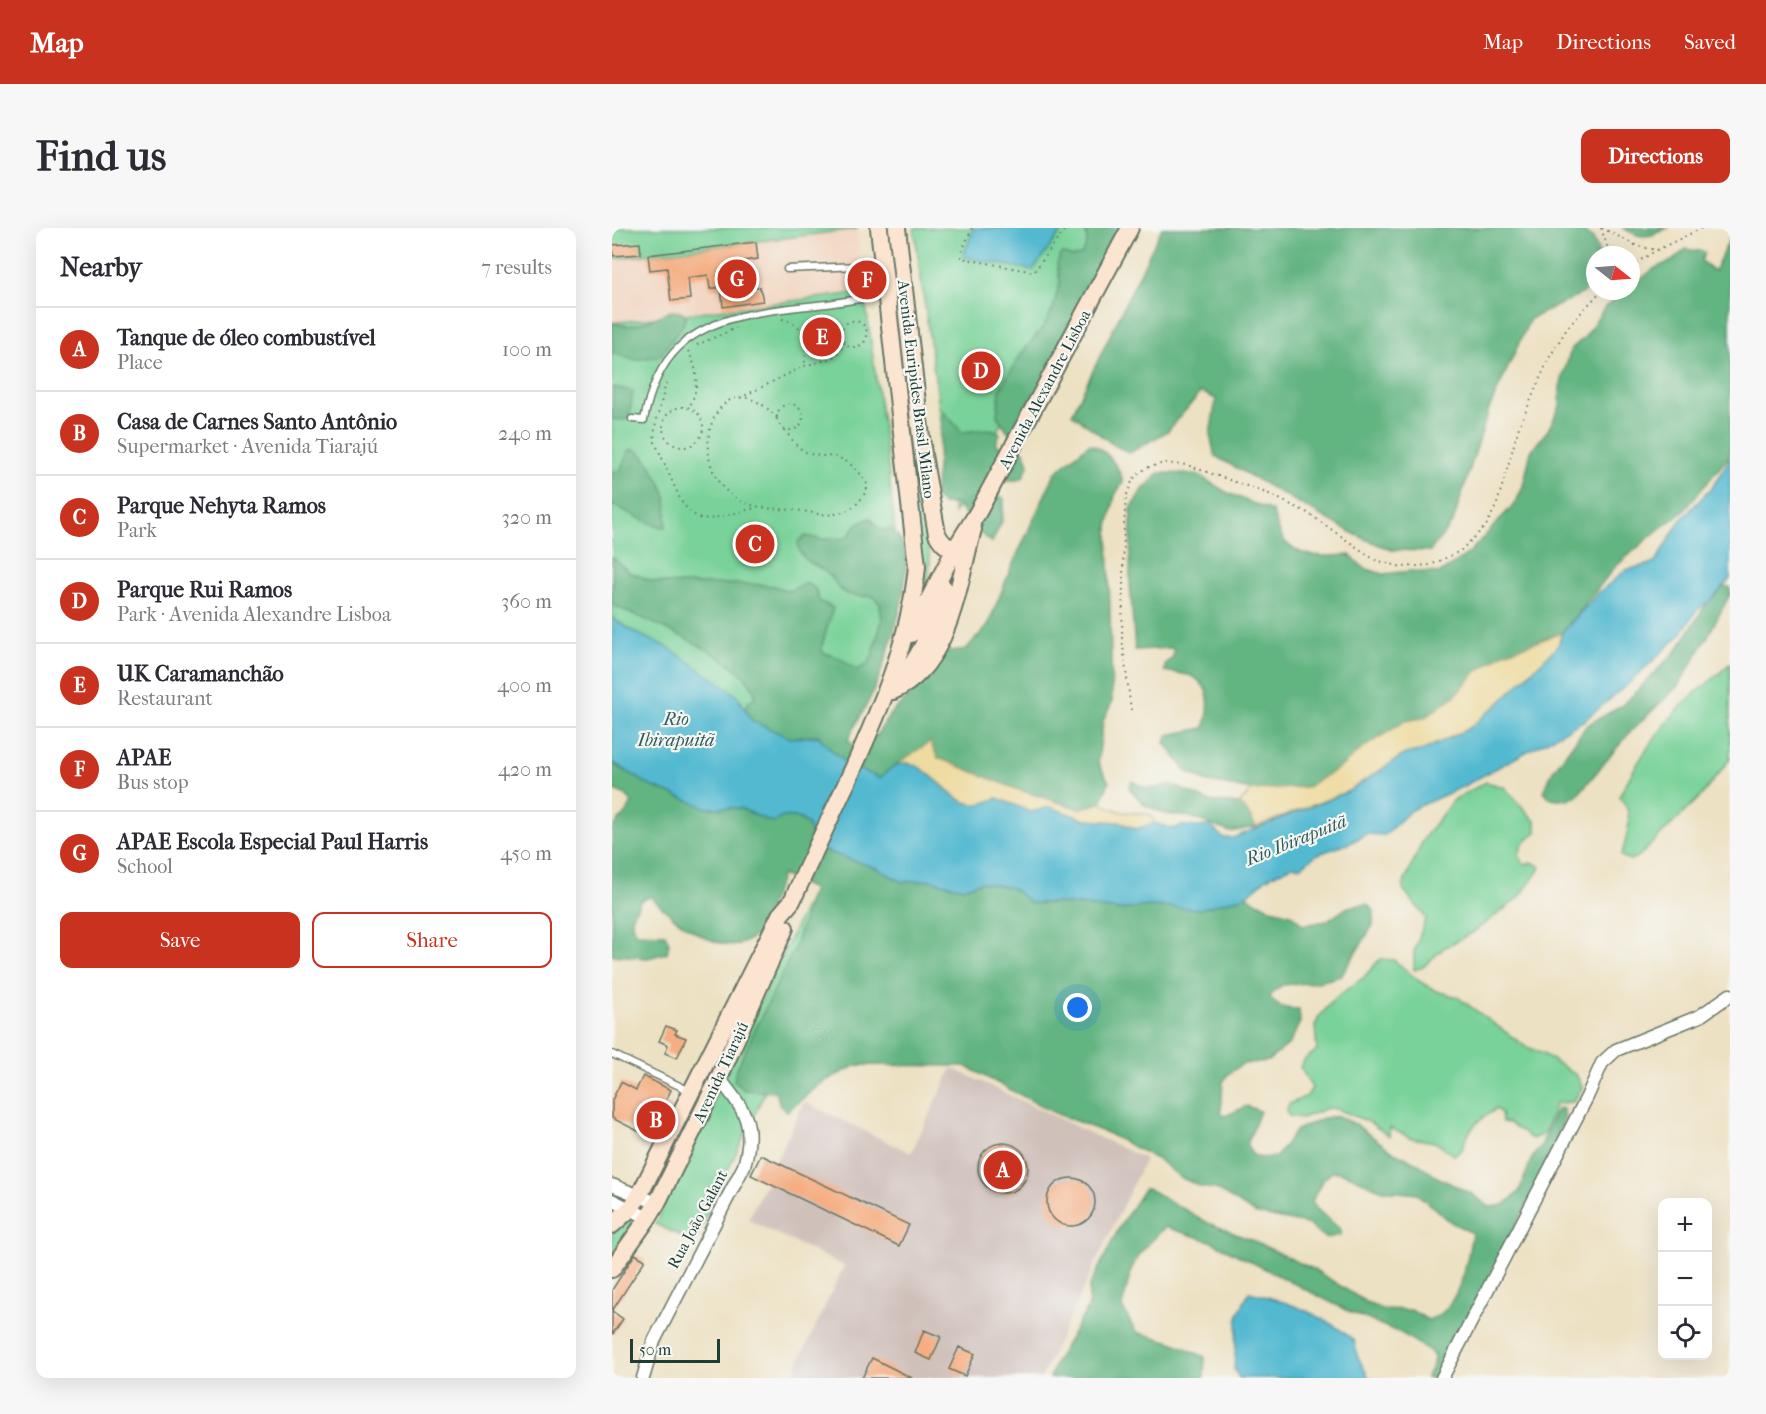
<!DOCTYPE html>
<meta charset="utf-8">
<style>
:root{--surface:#fff;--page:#f7f7f7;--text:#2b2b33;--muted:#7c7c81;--line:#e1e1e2;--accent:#c8321e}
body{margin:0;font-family:"IM FELL French Canon",serif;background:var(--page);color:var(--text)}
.controls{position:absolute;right:18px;bottom:18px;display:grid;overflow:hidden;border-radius:12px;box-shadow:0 6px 24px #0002}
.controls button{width:54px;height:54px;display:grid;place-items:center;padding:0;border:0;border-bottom:2px solid var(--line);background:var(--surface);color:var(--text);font:30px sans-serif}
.compass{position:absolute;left:974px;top:18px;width:54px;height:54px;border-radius:50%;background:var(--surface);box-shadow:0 6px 24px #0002;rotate:107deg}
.scale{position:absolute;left:18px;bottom:15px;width:90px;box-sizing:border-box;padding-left:6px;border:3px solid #1f3d34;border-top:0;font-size:16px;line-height:21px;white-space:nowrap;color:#1f3d34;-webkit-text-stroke:4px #f6f6f2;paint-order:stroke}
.you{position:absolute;left:466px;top:780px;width:21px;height:21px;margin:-15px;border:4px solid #fff;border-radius:50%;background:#1a73e8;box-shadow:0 0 0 9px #1a73e833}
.badge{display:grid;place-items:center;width:39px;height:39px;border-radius:50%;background:var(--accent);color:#fff;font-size:20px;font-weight:700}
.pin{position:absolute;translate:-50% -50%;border:3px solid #fff;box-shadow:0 2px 6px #0006}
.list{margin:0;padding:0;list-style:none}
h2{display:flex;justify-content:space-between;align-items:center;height:78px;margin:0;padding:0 24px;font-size:26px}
h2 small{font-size:20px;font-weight:400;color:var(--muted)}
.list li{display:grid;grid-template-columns:39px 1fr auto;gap:18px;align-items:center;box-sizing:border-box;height:84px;padding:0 24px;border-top:2px solid var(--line)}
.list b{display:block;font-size:22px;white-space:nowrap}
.list p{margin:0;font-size:20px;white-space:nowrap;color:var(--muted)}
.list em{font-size:20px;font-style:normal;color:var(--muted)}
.actions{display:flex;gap:12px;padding:18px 24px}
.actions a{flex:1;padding:14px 0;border:2px solid var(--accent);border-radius:12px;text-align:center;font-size:21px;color:var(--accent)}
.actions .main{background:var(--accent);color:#fff}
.icon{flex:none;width:33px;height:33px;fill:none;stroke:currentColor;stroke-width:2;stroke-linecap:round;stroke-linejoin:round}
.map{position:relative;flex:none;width:1118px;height:1150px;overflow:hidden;border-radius:12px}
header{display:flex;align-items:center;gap:36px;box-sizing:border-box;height:84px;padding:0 30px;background:var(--accent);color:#fff}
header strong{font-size:28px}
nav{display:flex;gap:33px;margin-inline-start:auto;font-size:21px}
.intro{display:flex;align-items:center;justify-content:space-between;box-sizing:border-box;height:144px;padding:0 36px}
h1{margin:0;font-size:42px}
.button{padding:15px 27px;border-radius:12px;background:var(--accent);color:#fff;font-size:21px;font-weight:700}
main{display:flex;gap:36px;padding:0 36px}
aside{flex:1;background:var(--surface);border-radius:12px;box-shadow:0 6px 24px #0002}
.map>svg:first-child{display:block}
</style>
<header>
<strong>Map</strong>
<nav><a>Map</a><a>Directions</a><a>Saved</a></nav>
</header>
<div class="intro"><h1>Find us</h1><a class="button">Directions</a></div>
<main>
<aside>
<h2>Nearby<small>7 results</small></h2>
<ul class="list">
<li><span class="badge">A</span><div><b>Tanque de óleo combustível</b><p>Place</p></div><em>100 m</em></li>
<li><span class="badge">B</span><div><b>Casa de Carnes Santo Antônio</b><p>Supermarket · Avenida Tiarajú</p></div><em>240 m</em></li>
<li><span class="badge">C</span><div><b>Parque Nehyta Ramos</b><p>Park</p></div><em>320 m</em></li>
<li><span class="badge">D</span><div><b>Parque Rui Ramos</b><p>Park · Avenida Alexandre Lisboa</p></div><em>360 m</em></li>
<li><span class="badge">E</span><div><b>UK Caramanchão</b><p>Restaurant</p></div><em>400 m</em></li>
<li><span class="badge">F</span><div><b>APAE</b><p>Bus stop</p></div><em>420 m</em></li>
<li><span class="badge">G</span><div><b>APAE Escola Especial Paul Harris</b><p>School</p></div><em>450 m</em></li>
</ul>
<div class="actions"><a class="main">Save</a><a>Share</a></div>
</aside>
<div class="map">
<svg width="1118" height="1150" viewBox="0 0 1118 1150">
<rect width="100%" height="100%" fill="#f6f6f2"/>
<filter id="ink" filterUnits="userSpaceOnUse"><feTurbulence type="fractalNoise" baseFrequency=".0167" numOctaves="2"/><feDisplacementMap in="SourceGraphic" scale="12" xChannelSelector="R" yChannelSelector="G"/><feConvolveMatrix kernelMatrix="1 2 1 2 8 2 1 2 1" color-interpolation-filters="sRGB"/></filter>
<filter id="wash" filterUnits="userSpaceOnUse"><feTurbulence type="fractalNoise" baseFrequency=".008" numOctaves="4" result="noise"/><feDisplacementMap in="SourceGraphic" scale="24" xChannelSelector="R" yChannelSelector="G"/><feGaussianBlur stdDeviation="1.35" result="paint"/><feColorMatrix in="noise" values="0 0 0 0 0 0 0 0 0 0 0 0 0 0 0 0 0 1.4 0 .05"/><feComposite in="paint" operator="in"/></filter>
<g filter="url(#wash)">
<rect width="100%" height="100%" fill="#ede1c3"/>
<path fill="#f2d4be" d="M 245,1 L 252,64 L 0,95 L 0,31 Z"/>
<path fill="#cfc0ba" d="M 340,840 L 533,931 L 429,1150 L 179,1150 L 232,1038 L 136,992 L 192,874 L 299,925 Z"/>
<path fill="#79d299" stroke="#4c8866" stroke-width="1.5" d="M 0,0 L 245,0 L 245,1 L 0,31 Z
M 302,0 L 492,0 L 342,285 Z
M 282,28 L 318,333 L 317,349 L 310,376 L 275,29 Z
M 252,64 L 275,229 L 289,362 L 287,385 L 258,467 L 206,508 L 178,510 L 140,493 L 126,469 L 0,390 L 0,95 Z
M 1118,435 L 1118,531 L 1090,567 L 1027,628 L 1018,632 L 1009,628 C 1015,609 1024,584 1007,569 C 1027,529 1050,495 1083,465 C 1095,455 1108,447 1118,435 Z
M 874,554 L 892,559 L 924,594 L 924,604 L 910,617 L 907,627 L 912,636 L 921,635 L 929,639 L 907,670 L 860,705 L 833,719 L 811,739 L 802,742 L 802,724 L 814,690 L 791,661 L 793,652 L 812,610 L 841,572 Z
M 209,645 L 250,659 L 82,1014 L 43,996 Z
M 768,731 L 782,732 L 807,753 L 824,763 L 845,769 L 913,818 L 931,826 L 964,847 L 971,859 L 961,874 L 944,875 L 932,906 L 920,911 L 897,895 L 890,894 L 889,885 L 884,881 C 866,892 856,900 850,922 L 842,927 L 823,914 L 799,910 L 778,900 L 777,908 L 757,894 L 725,881 L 716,880 L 690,890 L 677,888 L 674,884 L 677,876 L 695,868 L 700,860 L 688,839 L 693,831 L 705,822 L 703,798 L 707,789 L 723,770 L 752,749 Z
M 22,988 L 26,992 L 0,1028 L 0,1004 Z"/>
<path fill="#62b481" stroke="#40785a" stroke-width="1.5" d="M 473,0 L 510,0 L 497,35 L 485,43 L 483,64 L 403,214 L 385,188 L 388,161 L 410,125 L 432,98 L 441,80 L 448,54 L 445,36 L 448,27 L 451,25 L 460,29 L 469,27 C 476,17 476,12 473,0 Z
M 550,0 L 965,0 L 981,10 L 988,27 L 983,27 L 983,50 L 970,66 L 918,91 L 877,181 L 841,294 L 818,323 L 779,322 L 744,307 L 603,228 L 598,207 L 604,171 L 589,164 L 556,203 L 518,225 L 502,217 L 460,186 Z
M 1011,0 L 1055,0 C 1037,10 1029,11 1011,0 Z
M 1118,10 L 1118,227 L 1071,284 L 1047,301 L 1002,340 L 950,405 L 892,425 L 863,445 L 844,467 L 812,490 L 793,493 L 751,520 L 729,539 L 695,559 L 640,562 L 593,553 L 575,544 L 553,515 L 556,507 L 592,500 C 598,483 601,459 581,449 C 573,445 561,445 552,443 L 554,435 L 561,429 L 561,420 L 523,422 L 518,356 L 519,281 L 528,265 L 547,245 L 584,246 L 616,265 L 660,283 C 664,292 666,303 671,311 C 685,332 716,328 738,327 L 752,340 L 771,346 L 799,343 L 828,345 L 858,324 L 904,274 L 911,258 L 919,223 L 936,202 L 948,178 L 948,159 L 959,121 L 973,109 L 993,79 L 1014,63 L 1019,63 L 1019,59 L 1043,40 L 1060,33 L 1074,21 L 1093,24 L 1089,33 L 1102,43 Z
M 59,83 L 69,84 L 74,87 L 71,97 L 48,128 L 21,132 L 0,125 L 0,94 C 18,104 42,90 59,83 Z
M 0,159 L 21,163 L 17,189 L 12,192 L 0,191 Z
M 331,183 L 350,204 C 363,204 378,197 388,205 L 384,215 L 388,219 L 398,217 L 413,224 L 417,236 L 410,251 L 397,253 L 389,244 L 382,262 L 392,271 L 390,293 L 380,314 L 369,306 L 344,276 L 330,276 L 322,269 Z
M 477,216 C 493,220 507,238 511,254 L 503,267 L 496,299 L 500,474 L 491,493 L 486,535 L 497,554 L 489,575 L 467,581 L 404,561 L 326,530 L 318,514 L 268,550 C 246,542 215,529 206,507 L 178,510 L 140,493 L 133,481 L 138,472 L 143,470 C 145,434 28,391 0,376 L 0,329 L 17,344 L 42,354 L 67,356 L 136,356 L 162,358 L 176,363 L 196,355 L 204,362 L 207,373 L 221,380 L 209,421 L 212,425 L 228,430 L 245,442 L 255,437 L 260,428 L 270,392 L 268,376 L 261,368 C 251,369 243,369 233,365 C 226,361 223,352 217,347 C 206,336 186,334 186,314 L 193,308 L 209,311 L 235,310 L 244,297 L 258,290 L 268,302 L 279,301 C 286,308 294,318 294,329 C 296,366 277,424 263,459 C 256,477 244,494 236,512 L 244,520 L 265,507 L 279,485 L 315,452 L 333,424 L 354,421 L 376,397 L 399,340 L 443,245 Z
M 20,221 C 33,222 48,253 53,265 C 56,275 54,289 54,299 C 35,298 18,283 0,277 L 0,244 L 8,243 L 16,224 Z
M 1112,359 L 1118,359 L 1118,366 L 1095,410 L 1066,458 L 1018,504 L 965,568 L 956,572 L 938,570 L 932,563 L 940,544 L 975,497 L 1009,478 L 1023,465 L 1065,422 L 1097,372 Z
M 0,534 L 5,539 L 95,580 L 128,580 L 154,592 L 162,594 L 169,589 C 194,585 200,603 210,622 L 264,640 L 290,654 L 318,652 L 351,660 L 369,654 L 400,660 L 419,675 L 447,675 L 508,682 L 538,678 L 588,681 L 634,668 L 659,681 L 679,686 L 691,697 L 715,693 L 736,679 L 755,676 L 762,683 L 761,697 L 729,748 L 707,754 L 670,757 L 660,765 L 658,770 C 667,780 674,781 687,781 L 688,794 L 678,815 L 656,833 L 631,836 L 616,846 L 611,854 L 609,885 L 613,888 L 635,878 L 648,883 L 635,917 C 640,932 650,930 664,929 L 684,902 L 711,890 L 726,888 L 743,896 L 780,923 L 805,935 L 825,949 L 860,966 L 878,979 L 892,977 L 907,964 L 919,932 L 930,916 L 943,884 L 946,880 L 951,881 L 953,890 L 915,976 L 823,1150 L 814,1150 L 821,1137 L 822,1129 L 818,1123 L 789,1105 L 740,1085 L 598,1013 L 553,999 L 527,1026 L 519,1042 L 510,1079 L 524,1104 L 560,1114 L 593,1129 L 592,1150 L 438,1150 L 444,1133 L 477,1078 L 477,1059 L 508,998 L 532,961 L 537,961 L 596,995 L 639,1012 L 703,1042 L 757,1076 L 770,1081 L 799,1082 L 816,1092 C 820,1090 826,1088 829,1086 C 850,1067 856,1030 860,1005 L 839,994 L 805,966 L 770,962 L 734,946 L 721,943 L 710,953 L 700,973 L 705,981 L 729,1002 L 728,1007 L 714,1010 L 695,996 L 644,986 L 604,961 L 589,959 L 568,949 L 547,932 L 497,906 L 443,885 L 353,838 L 245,837 L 211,854 L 175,883 L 168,877 L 164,864 L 132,862 L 122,852 L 124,842 L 183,719 L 201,661 L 170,647 C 165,659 150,700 143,707 C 115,737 59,689 39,669 L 29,672 C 22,685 15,693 25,705 L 53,706 L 57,715 L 55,725 L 36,730 L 0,727 L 0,602 C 5,591 15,588 20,574 L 14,567 L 0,561 Z
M 520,553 C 537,564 541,561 559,556 L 596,573 L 627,576 L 635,583 L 644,599 L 618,604 L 579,589 L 553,586 L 533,577 L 517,560 Z"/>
<path fill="#eeda9e" stroke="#868c69" stroke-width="1.5" d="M 950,405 L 946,418 L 886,476 L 856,501 L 812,522 L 793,526 L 737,563 L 644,599 L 635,583 L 627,576 L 640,562 L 695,559 L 729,539 L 751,520 L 793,493 L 812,490 L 844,467 L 863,445 L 892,425 Z
M 318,514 L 326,530 L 404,561 L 467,581 L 489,575 L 509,584 L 538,586 L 543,595 L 524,601 L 507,594 L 474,592 L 438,579 L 419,584 L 385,570 L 367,577 L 348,574 L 328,555 L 298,535 L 285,536 Z"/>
<path fill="#52b9d0" stroke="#387b82" stroke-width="1.5" d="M 362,0 L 452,0 L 421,42 L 351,29 Z
M 1118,230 L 1118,351 L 1099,372 L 1084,383 L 1069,406 L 1015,457 L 973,492 L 850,559 L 799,582 L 773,607 L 754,606 L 738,615 L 704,627 L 689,639 L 680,638 L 655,650 L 634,668 L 588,681 L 538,678 L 508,682 L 447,675 L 419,675 L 400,660 L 369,654 L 351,660 L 318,652 L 290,654 L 264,640 L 210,622 L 200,614 C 199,594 189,586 169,589 L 162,594 L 154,592 L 128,580 L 95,580 L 39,558 L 0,534 L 0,390 L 22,404 L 57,420 L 119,463 L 126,469 L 140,493 L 178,510 L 206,508 C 225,529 240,540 268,550 C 273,545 280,538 287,536 C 316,528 337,580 367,576 C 373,576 380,572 385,570 L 419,584 L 438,579 L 474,592 L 507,594 L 524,601 L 543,595 L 561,601 C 576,593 582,603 598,597 L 611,610 L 621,610 L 737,563 L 793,526 L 812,522 L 856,501 L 886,476 L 946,418 L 950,405 L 984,367 L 1014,342 L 1043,335 L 1067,294 L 1101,258 Z
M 637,1064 C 678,1074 709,1086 742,1112 L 745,1127 L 757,1150 L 627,1150 L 622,1141 L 626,1086 Z"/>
<g id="blocks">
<path fill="#f5ad81" d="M 144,14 L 146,31 L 132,33 L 136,60 L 148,59 L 151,73 L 111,79 L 109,59 L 98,61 L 96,47 L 76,50 L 78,71 L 59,73 L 55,40 L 38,42 L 36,27 Z
M 28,15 L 29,26 L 1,28 L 0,17 Z
M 223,98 L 225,118 L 198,121 L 196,100 Z
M 54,798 L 65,802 L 63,806 L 74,810 L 65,830 L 53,825 L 56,817 L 47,813 Z
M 31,848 L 59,862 L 52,876 L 60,880 L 44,912 L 0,890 L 0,872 L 9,854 L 24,862 Z
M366 940a25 25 0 1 1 50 0a25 25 0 1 1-50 0Z
M 149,927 L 297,997 L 287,1018 L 139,947 Z
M435 974a24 24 0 1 1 48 0a24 24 0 1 1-48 0Z
M 23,1026 L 33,1032 L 0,1083 L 11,1091 L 0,1107 L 0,1062 Z
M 312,1102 L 329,1109 L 319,1132 L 303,1125 Z
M 347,1119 L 363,1126 L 353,1148 L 337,1141 Z
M 260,1130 L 300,1150 L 250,1150 Z"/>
</g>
</g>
<g filter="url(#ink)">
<use href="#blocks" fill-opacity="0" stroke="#677666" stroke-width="1.5"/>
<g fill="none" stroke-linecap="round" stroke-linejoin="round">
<defs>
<path id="lane" d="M 175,41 L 271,37
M 20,191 L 32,192 C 37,166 47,138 67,119 C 103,84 168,81 215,76 C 235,73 255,70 274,67
M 0,826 L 78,863"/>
<path id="street" d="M 0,957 L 45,975
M 0,972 L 36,990
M 31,1150 L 42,1113 L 132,938 C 144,895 133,883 107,850
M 830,1150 L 975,869 L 990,835 L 1004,822 L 1088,788 L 1118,767"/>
<path id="secondary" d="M 285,0 L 311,227 L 325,306 C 330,315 334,319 343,321
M 299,406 L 343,321 L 366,284 L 518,0
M 292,448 C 314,418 322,395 332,360
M 281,463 C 338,438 346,356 361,301
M 0,997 L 19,980 L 27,968 L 168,687 L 180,673 C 198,633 217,592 236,552 C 267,484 298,414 305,338 L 267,0
M 0,1041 L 36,990 L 45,975 L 107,850 L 173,700"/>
</defs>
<use href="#lane" stroke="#677666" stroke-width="9"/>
<use href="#street" stroke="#677666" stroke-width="15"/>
<use href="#secondary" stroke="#677666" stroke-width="20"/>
<path stroke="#677666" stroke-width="2" stroke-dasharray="1.5 4.5" stroke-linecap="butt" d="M 360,0 L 350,23 L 349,30 L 422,44 L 454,0
M 989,0 L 998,27
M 990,0 L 1025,18 L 1045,22 L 1090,0
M 1019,38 L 1045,22
M 170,91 C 195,96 196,117 192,138
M229 106a13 13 0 1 1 26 0a13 13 0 1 1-26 0Z
M 85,117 L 124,100
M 76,123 C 87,142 87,160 77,180
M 54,155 L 43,199 L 42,212 L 69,273 L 77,283 L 87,290 L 98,291 L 143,280
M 128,170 L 192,138 L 218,131 L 224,127 L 233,115
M165 189a13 13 0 1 1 26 0a13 13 0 1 1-26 0Z
M51 199a20 20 0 1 1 40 0a20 20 0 1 1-40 0Z
M 165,190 C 104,122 65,242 129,273 C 151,284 177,279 201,285 C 225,290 247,283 256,258 C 250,245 236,231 222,229 C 212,227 203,229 194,224 C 185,220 178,209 172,201
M 519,482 L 510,410 L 512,296 L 514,269 L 521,251 L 534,240 L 552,235 L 575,237 L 657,266 L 696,285 L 763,332 L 790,339 L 819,337 L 848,323 L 874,298 L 885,276 L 907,199 L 937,130 L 956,99 L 989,63"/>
<use href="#lane" stroke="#fff" stroke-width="6"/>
<use href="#street" stroke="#fff" stroke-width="12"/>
<use href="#secondary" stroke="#fce5d0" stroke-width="16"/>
</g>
</g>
<g text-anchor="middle" stroke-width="4.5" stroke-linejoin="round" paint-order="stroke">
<g font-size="16" fill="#1f3d34" stroke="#f6f6f2">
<text transform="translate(305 161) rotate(83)" y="6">Avenida Euripides Brasil Milano</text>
<text transform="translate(432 161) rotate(-62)" y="6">Avenida Alexandre Lisboa</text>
<text transform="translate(108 844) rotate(-65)" y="6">Avenida Tiarajú</text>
<text transform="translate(85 991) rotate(-62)" y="6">Rua João Galant</text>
</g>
<g font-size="18" font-style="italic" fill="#2c5c5b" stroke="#f6f6f2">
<text x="64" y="497">Rio<tspan x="64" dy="21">Ibirapuitã</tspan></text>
<text transform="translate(684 612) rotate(-22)" y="6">Rio Ibirapuitã</text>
</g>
</g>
</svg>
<div class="controls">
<button>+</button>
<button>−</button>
<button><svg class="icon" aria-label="locate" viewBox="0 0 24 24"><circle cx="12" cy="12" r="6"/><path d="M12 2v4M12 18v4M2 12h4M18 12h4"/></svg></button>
</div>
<svg class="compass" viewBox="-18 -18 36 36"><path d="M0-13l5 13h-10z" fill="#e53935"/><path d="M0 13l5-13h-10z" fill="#7c7c81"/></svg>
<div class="scale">50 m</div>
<div class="you"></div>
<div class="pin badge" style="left:391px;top:942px">A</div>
<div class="pin badge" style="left:44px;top:892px">B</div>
<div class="pin badge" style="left:143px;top:316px">C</div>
<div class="pin badge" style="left:369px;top:143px">D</div>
<div class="pin badge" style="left:210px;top:109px">E</div>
<div class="pin badge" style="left:255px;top:52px">F</div>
<div class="pin badge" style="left:125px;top:51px">G</div>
</div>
</main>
